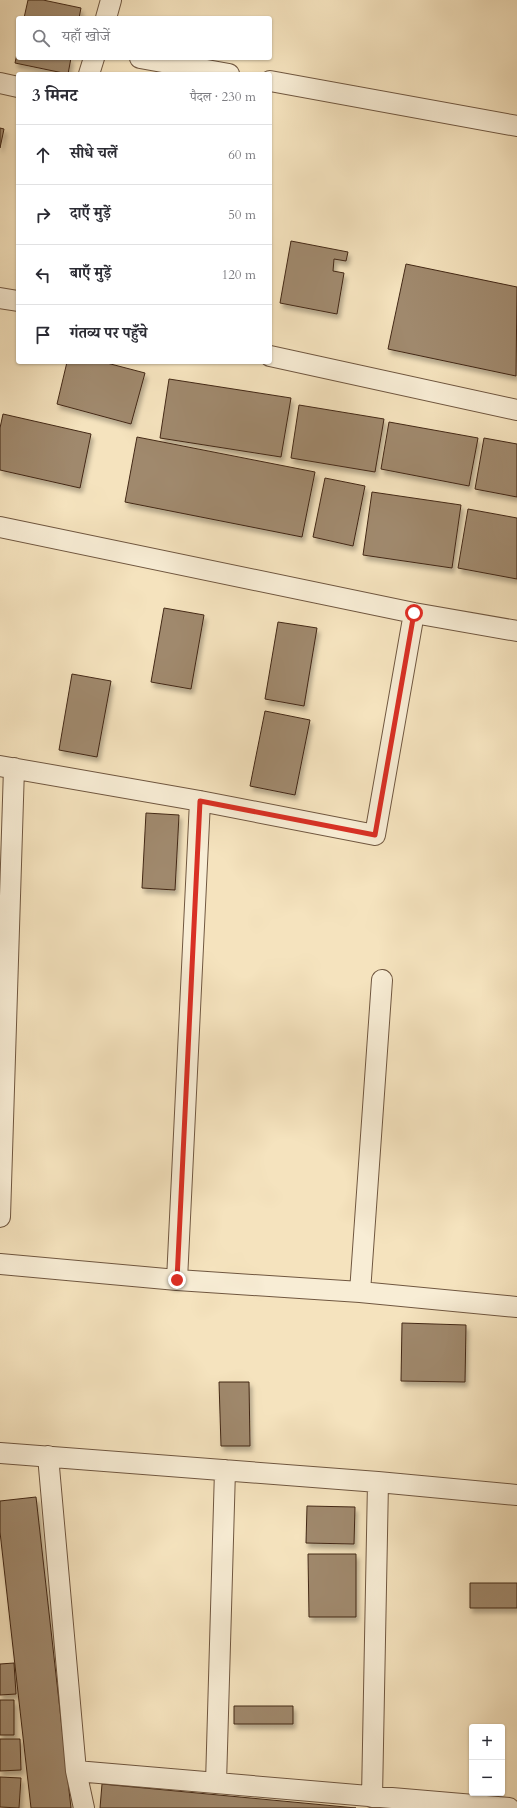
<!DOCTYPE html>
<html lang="hi">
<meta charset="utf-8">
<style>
:root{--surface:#fff;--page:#f2f2f3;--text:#2b2b33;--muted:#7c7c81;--line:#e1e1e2}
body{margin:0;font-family:Cardo,"Noto Serif Devanagari",serif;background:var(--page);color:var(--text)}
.controls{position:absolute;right:12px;bottom:12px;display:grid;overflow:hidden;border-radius:4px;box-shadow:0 1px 3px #0004}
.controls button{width:36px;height:36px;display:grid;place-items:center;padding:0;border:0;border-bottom:1px solid var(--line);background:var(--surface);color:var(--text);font:20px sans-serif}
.stop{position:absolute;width:12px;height:12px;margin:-9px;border:3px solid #d93025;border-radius:50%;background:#fff}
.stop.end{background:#d93025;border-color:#fff;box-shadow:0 1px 4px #0008}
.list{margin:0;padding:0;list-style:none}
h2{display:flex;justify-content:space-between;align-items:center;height:52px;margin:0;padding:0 16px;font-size:17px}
h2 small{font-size:13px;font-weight:400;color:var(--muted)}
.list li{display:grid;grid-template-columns:26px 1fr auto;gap:12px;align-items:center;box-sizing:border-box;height:60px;padding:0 16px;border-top:1px solid var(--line)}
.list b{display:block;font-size:15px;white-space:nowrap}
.list em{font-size:13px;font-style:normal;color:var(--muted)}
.icon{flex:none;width:22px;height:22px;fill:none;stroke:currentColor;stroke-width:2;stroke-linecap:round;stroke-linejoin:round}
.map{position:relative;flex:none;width:517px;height:1808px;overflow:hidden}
.search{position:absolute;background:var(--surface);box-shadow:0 1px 3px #0004;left:16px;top:16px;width:256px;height:44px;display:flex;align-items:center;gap:10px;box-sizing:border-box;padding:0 14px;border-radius:4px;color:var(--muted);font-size:15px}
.panel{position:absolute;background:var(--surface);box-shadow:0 1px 3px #0004;left:16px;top:72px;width:256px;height:292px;border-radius:4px}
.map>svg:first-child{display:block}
</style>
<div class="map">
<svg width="517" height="1808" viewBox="0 0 517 1808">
<defs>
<filter id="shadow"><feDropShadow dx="2.5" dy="4.5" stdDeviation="2" flood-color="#0004"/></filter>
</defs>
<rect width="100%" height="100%" fill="#f5e3be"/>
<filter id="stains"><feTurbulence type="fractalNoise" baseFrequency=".005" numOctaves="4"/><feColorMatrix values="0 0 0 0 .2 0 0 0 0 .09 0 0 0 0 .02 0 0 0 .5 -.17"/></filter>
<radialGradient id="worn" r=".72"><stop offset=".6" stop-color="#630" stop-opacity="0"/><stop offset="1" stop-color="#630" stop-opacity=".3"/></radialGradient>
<path fill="#a0896d" stroke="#432816" filter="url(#shadow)" d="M 28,0 L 43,0 L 81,8 L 79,18 L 24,18 Z
M 18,49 L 18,58 L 71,58 L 68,74 L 15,63 Z
M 0,128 L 4,129 L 0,148 Z
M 291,241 L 348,252 L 346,261 L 334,259 L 333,271 L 344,273 L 337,314 L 280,303 Z
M 406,264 L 517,287 L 516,376 L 388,349 Z
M 67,362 L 103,362 L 145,373 L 131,424 L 57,404 Z
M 169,379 L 291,398 L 281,457 L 160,438 Z
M 299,405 L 384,419 L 375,472 L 291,458 Z
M 3,414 L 91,434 L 80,488 L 0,470 L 0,428 Z
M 389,422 L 478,438 L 469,486 L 381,469 Z
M 137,437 L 315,472 L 302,537 L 125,502 Z
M 484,438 L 517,444 L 517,497 L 475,489 Z
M 325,478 L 365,486 L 353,546 L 313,537 Z
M 372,492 L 461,505 L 452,568 L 363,555 Z
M 468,509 L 517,518 L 517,579 L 458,568 Z
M 164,608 L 204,615 L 191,689 L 151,682 Z
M 278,622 L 317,628 L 304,706 L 265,699 Z
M 72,674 L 111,681 L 97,757 L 59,750 Z
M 265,711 L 310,720 L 295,795 L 250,786 Z
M 146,813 L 179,815 L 175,890 L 142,888 Z
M 402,1323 L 466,1325 L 465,1382 L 401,1381 Z
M 219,1382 L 249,1382 L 250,1446 L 221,1446 Z
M 36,1497 L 71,1808 L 31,1808 L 0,1532 L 0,1501 Z
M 307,1506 L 355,1507 L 354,1544 L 306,1543 Z
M 308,1554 L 356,1554 L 356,1617 L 309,1617 Z
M 470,1583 L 517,1583 L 517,1608 L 470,1608 Z
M 14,1663 L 16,1694 L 0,1695 L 0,1664 Z
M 0,1700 L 14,1700 L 14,1735 L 0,1735 Z
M 234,1706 L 293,1706 L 293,1724 L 234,1724 Z
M 0,1739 L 20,1739 L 21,1770 L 0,1771 Z
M 0,1777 L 21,1778 L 19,1808 L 0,1807 Z
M 102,1784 L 356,1808 L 100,1808 Z"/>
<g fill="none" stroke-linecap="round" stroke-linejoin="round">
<defs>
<path id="minor" d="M 106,18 L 111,0
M 140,58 L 229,74
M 89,74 L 94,58
M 270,81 L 517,126
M 0,83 L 18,87
M 0,298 L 18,301
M 270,356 L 517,410
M 0,527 L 414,613 L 517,631
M 0,766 L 200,801 L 375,835 L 414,613
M 0,1217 L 14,768
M 0,1264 L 177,1280 L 360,1292 L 517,1307
M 177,1280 L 200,801
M 360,1292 L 382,980
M 0,1453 L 378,1482 L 517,1495
M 48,1456 L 76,1771 L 84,1808
M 76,1771 L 509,1808
M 216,1783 L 225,1470
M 372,1797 L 378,1482"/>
</defs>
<use href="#minor" stroke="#705740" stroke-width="22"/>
<use href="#minor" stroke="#f8edd5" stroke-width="20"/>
</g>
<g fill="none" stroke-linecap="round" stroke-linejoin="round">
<path stroke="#d93025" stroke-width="5" d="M 177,1280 L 200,801 L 375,835 L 414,613"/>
</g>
<rect width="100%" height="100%" filter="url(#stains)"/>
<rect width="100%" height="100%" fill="url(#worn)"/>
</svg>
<div class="controls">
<button>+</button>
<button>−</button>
</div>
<div class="stop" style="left:414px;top:613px"></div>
<div class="stop end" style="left:177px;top:1280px"></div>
<div class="search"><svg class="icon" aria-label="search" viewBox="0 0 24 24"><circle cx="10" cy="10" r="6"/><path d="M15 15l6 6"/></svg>यहाँ खोजें</div>
<section class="panel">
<h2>3 मिनट<small>पैदल · 230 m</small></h2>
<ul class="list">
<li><svg class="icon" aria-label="ahead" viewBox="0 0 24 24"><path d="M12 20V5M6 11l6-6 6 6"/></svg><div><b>सीधे चलें</b></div><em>60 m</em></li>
<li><svg class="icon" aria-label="right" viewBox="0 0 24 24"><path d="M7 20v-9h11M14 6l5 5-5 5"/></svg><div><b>दाएँ मुड़ें</b></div><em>50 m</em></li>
<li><svg class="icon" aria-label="left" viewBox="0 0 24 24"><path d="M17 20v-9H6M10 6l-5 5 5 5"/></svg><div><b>बाएँ मुड़ें</b></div><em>120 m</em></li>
<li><svg class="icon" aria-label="arrive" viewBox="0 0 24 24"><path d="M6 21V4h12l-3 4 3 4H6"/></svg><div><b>गंतव्य पर पहुँचे</b></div></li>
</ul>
</section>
</div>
